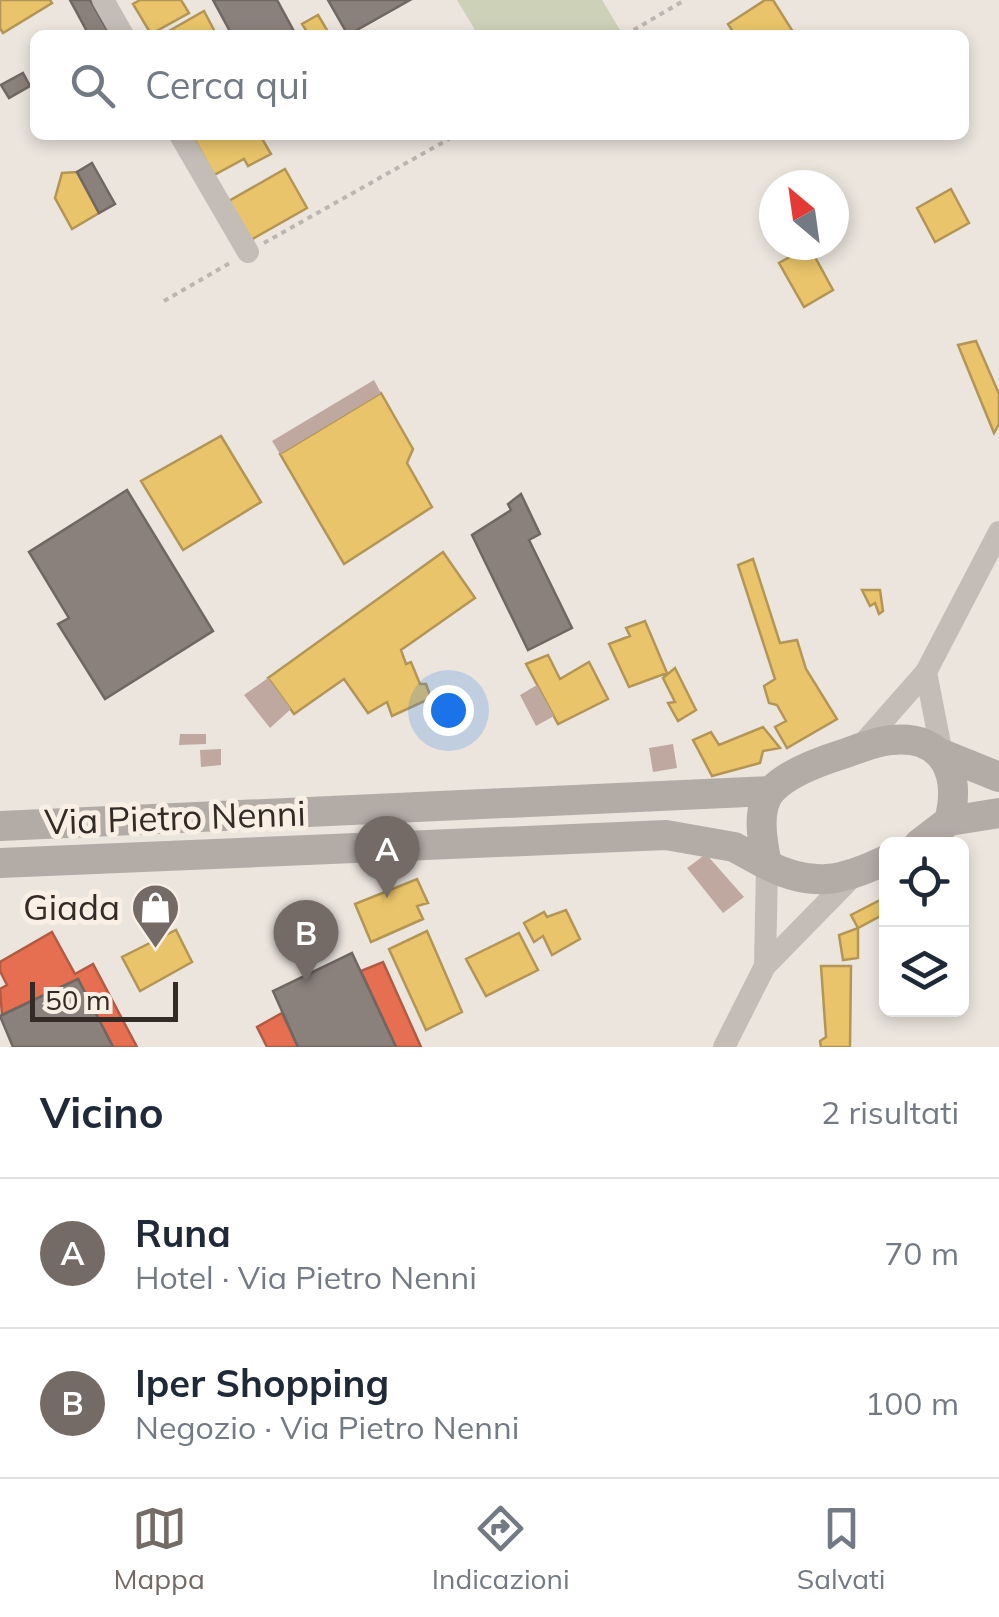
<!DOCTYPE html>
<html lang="it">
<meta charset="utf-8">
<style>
:root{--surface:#fff;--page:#f6f6f7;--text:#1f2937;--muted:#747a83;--line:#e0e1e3;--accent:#746b66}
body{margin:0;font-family:Mulish,sans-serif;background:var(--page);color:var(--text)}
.controls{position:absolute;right:30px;bottom:30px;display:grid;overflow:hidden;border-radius:15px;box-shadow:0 5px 15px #0003}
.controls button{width:90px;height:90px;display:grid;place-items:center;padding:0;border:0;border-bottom:2px solid var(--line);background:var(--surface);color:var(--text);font:50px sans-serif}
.compass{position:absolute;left:759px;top:170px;width:90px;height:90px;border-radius:50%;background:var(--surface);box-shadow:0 5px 15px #0003;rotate:331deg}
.scale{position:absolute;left:30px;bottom:25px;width:148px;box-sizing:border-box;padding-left:10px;border:5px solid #342a26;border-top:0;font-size:28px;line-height:35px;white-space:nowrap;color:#342a26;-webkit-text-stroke:8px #f9efe4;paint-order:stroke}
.you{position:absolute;left:448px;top:710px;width:35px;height:35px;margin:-25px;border:8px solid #fff;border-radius:50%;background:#1a73e8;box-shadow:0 0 0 15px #1a73e833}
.badge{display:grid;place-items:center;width:65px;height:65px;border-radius:50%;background:var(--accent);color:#fff;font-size:32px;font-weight:700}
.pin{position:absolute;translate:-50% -82px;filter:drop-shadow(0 2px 5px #0008)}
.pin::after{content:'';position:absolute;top:52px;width:35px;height:30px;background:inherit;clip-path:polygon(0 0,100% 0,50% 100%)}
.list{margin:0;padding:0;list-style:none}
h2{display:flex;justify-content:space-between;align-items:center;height:130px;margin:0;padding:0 40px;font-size:42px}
h2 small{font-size:32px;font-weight:400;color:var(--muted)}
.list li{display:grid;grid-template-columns:65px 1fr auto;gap:30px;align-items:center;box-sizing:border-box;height:150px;padding:0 40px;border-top:2px solid var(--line)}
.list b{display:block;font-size:38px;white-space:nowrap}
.list p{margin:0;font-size:32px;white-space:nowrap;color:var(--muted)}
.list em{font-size:32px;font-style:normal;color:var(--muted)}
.icon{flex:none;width:55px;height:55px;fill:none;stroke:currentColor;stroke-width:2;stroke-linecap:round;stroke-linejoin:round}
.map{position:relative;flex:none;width:999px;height:1047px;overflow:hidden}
.search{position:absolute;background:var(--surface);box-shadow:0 5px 15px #0003;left:30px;right:30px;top:30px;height:110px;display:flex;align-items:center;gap:25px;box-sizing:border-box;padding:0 35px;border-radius:15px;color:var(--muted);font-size:38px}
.sheet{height:430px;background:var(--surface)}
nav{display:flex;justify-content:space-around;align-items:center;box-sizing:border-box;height:140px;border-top:2px solid var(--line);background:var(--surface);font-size:28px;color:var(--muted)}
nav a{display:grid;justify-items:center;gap:5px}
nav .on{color:var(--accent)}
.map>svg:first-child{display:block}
</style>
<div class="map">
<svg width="999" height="1047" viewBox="0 0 999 1047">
<rect width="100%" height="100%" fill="#ebe5de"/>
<path fill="#ccd1b8" d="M 457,0 L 602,0 L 620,30 L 612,35 L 478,35 Z"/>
<path fill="#e9c46a" stroke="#b39656" stroke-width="2.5" d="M 0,0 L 50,0 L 52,3 L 3,33 L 0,28 Z
M 140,0 L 181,0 L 189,13 L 151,34 L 133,4 Z
M 765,0 L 773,0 L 795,35 L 735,35 L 728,24 Z
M 204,11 L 215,32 L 210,35 L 162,35 Z
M 318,15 L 330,35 L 309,35 L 302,24 Z
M 192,135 L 260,135 L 271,154 L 248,166 L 244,159 L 214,175 Z
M 285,169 L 307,208 L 249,241 L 227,202 Z
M 77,172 L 99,213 L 72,229 L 55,198 L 62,173 Z
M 951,189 L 969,223 L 935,242 L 917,208 Z
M 809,246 L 833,290 L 804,307 L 779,263 Z
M 976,341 L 999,394 L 999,424 L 994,433 L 958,345 Z
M 381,393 L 413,449 L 407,463 L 432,507 L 344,564 L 280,454 Z
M 221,436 L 261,502 L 183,550 L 141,481 Z
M 443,552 L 475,598 L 401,650 L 406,664 L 411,662 L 420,684 L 426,684 L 431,698 L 392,716 L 387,702 L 368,713 L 344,679 L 294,714 L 268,678 Z
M 753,559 L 780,643 L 797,640 L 806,669 L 837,719 L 787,748 L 775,727 L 786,721 L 777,705 L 769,703 L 764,686 L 775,679 L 738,565 Z
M 862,590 L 880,590 L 883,611 L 879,614 L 875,603 L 870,606 Z
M 645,621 L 667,673 L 629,687 L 609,644 L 630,636 L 626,628 Z
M 548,655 L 560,679 L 589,662 L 608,699 L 558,724 L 526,664 Z
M 675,668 L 696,710 L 678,721 L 668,703 L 675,702 L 663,678 Z
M 763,727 L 780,748 L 763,751 L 760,763 L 712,776 L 693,740 L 711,732 L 719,745 Z
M 417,879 L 428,903 L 417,906 L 423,919 L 371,942 L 355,904 Z
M 886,897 L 886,913 L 858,928 L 851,915 Z
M 566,910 L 580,939 L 552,955 L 543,936 L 534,942 L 524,923 L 544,912 L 547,917 Z
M 858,928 L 858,958 L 843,960 L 839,935 Z
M 176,930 L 192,962 L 140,991 L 122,957 Z
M 427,931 L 462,1012 L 426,1030 L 389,949 Z
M 519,933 L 538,970 L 486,996 L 466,959 Z
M 821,966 L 851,966 L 850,1047 L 821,1047 L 820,1041 L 826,1037 Z"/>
<path fill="#e76f51" stroke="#b15a44" stroke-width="2.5" d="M 52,932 L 75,974 L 93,964 L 137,1047 L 113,1047 L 78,979 L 2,1015 L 0,989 L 7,985 L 0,971 L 0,962 Z
M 383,962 L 421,1047 L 396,1047 L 361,971 Z
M 282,1013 L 298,1047 L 267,1047 L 257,1027 Z"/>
<path fill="#8a817c" stroke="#706762" stroke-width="2.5" d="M 70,0 L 90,0 L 110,35 L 89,35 Z
M 213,0 L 277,0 L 296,35 L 232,35 Z
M 328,0 L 410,0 L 348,35 Z
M 23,73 L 30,86 L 9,98 L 1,85 Z
M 92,163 L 115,204 L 99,213 L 77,172 Z
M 127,490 L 213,631 L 105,699 L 58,624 L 69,618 L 29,552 Z
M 521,494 L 540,534 L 529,540 L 572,628 L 528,650 L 472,535 L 511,510 L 508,504 Z
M 352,953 L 396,1047 L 298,1047 L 273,991 Z
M 78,979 L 113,1047 L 13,1047 L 0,1016 Z"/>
<path fill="#bfa89f" d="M 374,380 L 381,393 L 280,454 L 272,441 Z
M 268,678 L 291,709 L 270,728 L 244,695 Z
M 537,685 L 554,716 L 536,726 L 520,695 Z
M 180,734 L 206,734 L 206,744 L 179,745 Z
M 673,744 L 677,768 L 653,772 L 649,748 Z
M 221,749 L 221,765 L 201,767 L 200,750 Z
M 706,854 L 744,897 L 723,913 L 687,868 Z"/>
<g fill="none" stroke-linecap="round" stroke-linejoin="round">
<path stroke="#bdb5af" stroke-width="4" stroke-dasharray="5 5" stroke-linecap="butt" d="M 625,35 L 685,0
M 264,243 L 456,135
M 164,301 L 230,263"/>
<path stroke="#c4bdb7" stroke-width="22" d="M 103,0 L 123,35
M 180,135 L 248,252
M 926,672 L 942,754
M 860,747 L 926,672 L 999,532
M 765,966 L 767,865
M 724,1047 L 765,966 L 852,877"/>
<path stroke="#b3aba6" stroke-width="30" d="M 942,754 L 999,777
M 949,821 L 999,813
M 0,826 L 770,791
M 886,860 C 842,881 813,888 767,865 C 763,844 755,808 772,790 C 788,773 818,762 840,755 C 856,750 875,741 892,740 C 946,735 961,776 949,821 L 919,844
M 0,863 L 666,835 L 734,847 L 767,865"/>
</g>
<defs>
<symbol id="shop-pin" viewBox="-11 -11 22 30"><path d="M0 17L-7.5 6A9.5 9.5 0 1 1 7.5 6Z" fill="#746b66" stroke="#f9efe4"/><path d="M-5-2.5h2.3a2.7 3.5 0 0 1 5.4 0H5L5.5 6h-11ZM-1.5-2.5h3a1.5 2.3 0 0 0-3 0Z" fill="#fff"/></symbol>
</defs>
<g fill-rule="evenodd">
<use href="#shop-pin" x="128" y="880" width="55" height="75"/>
</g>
<g text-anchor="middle" stroke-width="10" stroke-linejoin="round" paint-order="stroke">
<g font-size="35" fill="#342a26" stroke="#f9efe4">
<text transform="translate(175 818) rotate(-2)" y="12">Via Pietro Nenni</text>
</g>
<g font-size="35" fill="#342a26" stroke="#f9efe4" text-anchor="end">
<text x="120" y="920">Giada</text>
</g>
</g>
</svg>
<div class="controls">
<button><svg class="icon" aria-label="locate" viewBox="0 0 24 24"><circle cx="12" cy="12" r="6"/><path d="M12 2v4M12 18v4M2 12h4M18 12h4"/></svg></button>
<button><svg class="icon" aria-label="layers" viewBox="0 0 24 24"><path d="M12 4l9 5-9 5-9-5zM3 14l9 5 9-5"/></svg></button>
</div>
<svg class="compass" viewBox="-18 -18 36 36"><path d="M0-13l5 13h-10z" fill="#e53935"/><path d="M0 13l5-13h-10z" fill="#747a83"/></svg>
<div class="scale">50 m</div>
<div class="you"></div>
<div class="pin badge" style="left:387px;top:898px">A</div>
<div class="pin badge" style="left:306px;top:982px">B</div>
<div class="search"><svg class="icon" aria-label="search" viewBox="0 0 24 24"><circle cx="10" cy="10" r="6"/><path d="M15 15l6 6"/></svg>Cerca qui</div>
</div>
<section class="sheet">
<h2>Vicino<small>2 risultati</small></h2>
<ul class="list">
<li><span class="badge">A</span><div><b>Runa</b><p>Hotel · Via Pietro Nenni</p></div><em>70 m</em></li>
<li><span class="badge">B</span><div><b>Iper Shopping</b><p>Negozio · Via Pietro Nenni</p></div><em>100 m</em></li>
</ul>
</section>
<nav>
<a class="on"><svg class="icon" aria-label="map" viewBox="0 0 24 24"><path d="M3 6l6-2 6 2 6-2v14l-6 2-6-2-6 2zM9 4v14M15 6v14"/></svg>Mappa</a>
<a><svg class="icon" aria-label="directions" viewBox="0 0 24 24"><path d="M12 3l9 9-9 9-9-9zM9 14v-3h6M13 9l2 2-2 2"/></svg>Indicazioni</a>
<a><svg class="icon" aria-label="saved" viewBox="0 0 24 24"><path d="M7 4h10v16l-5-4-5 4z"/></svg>Salvati</a>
</nav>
